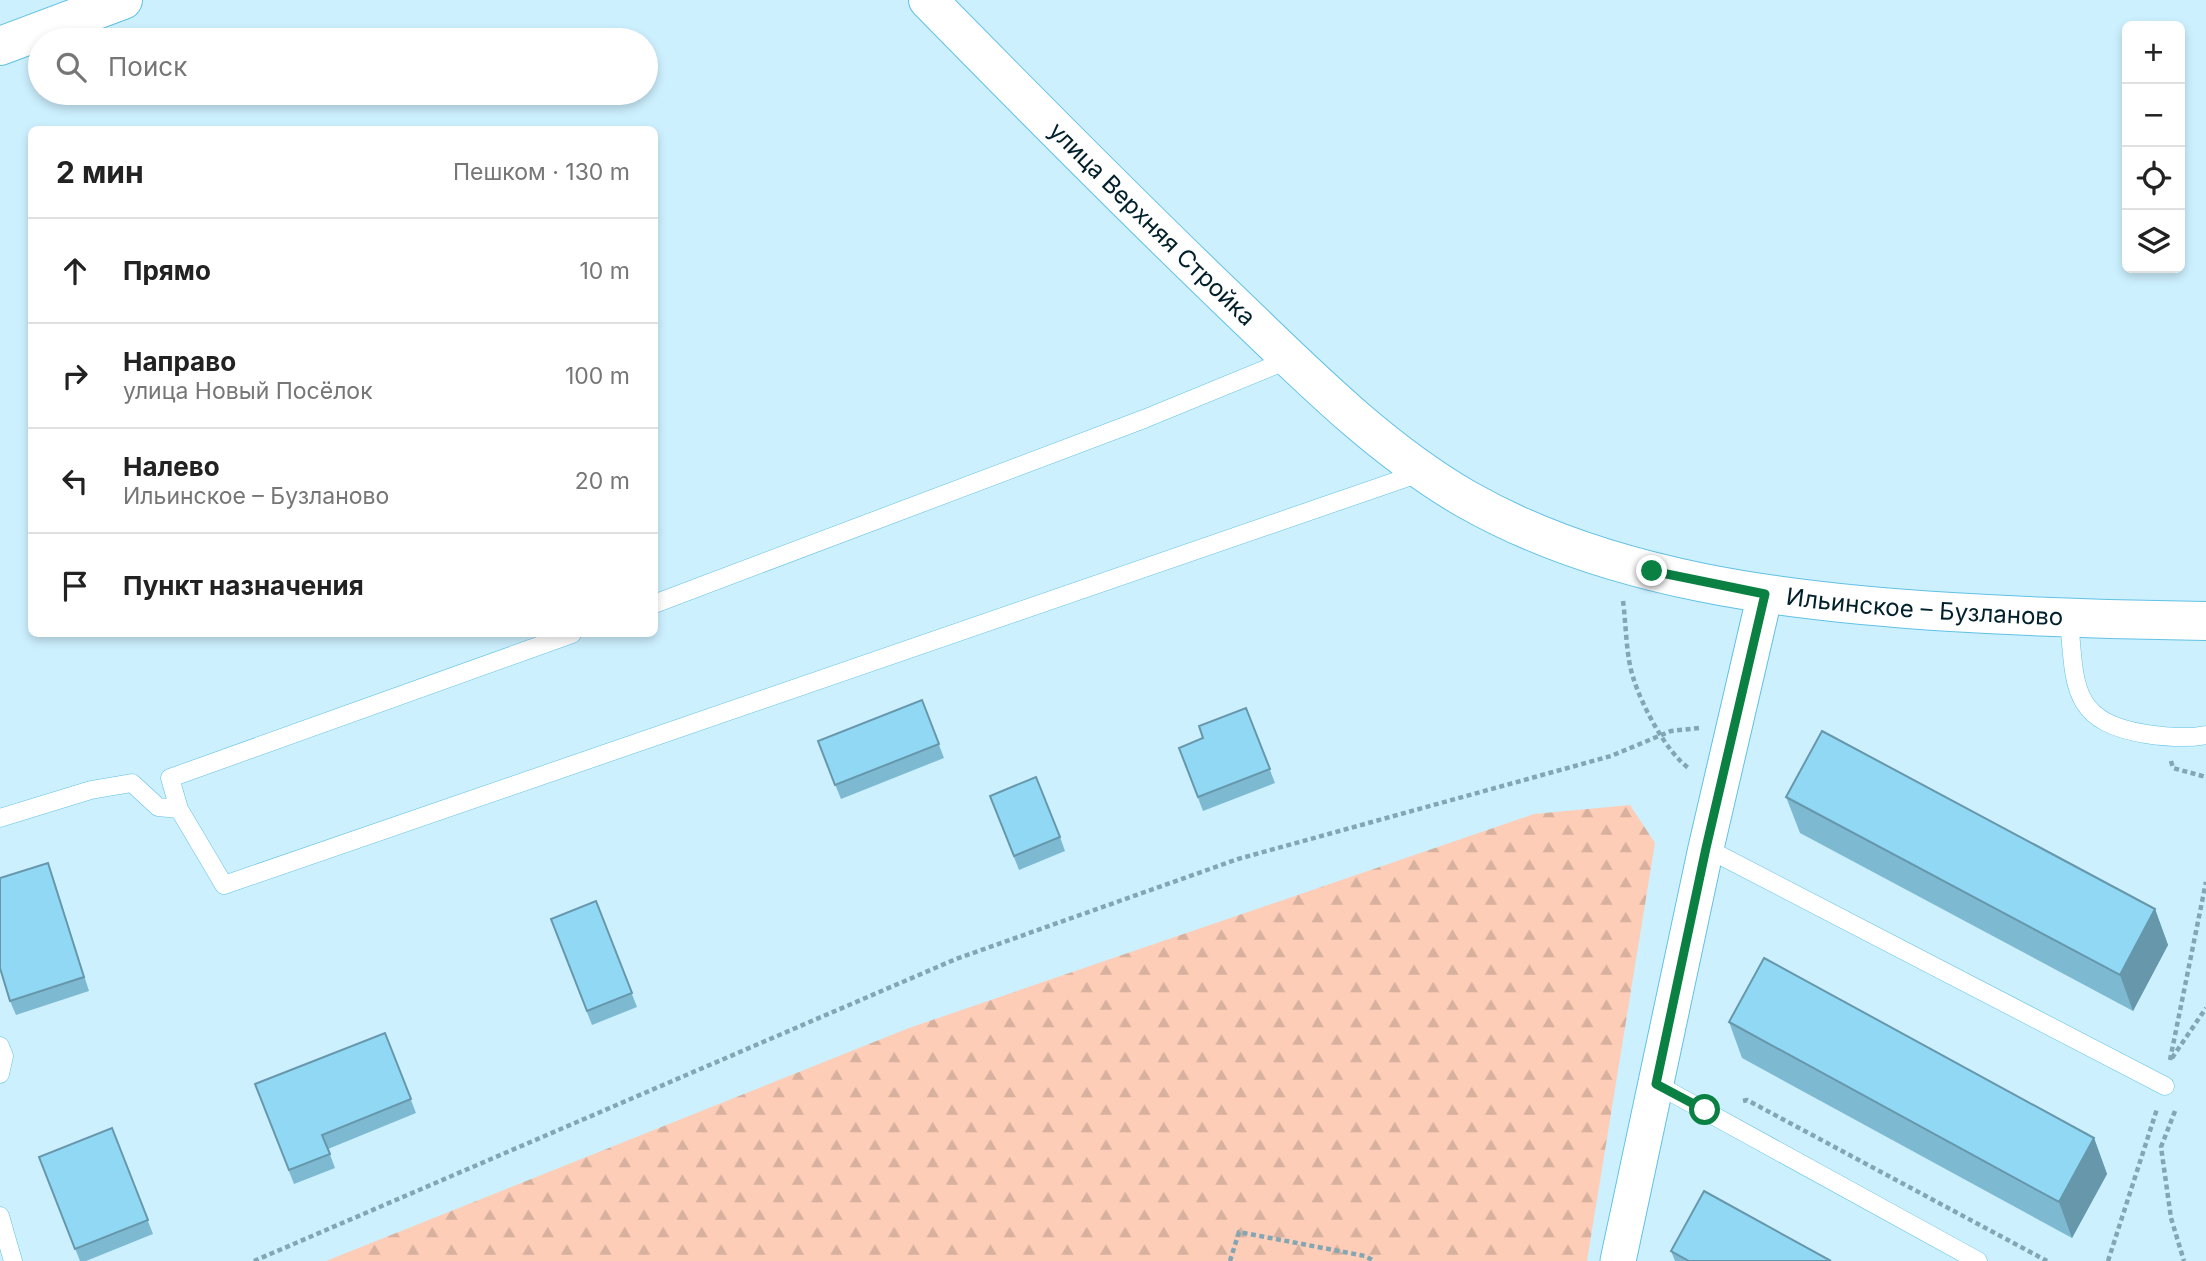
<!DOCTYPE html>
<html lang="ru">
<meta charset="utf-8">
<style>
:root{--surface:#fff;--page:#f2f2f2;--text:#222;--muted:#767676;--line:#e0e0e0}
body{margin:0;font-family:Inter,sans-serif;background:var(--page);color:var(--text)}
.controls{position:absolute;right:21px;top:21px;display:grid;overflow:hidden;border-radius:10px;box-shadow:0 4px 10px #0003}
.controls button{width:63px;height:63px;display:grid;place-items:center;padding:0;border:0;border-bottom:2px solid var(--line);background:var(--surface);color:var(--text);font:35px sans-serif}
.stop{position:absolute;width:21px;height:21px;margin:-16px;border:5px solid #0b8043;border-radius:50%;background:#fff}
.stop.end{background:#0b8043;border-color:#fff;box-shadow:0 2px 7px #0008}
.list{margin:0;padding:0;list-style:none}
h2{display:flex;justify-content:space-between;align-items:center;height:91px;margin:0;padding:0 28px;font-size:30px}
h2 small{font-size:23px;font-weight:400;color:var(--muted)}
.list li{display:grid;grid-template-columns:46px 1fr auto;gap:21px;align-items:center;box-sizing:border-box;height:105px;padding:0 28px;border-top:2px solid var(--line)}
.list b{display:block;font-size:26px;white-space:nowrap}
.list p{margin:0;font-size:23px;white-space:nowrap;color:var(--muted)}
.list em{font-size:23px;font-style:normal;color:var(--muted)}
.icon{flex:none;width:38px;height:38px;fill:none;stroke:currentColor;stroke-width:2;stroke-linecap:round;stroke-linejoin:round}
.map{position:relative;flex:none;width:2206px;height:1261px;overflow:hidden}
.search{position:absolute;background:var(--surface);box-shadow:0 4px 10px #0003;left:28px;top:28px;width:630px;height:77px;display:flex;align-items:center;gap:18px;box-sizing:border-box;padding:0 24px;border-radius:38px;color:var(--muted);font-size:26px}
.panel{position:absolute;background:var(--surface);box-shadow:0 4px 10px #0003;left:28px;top:126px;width:630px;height:511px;border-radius:10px}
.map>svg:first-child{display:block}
</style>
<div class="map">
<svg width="2206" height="1261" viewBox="0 0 2206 1261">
<defs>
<pattern id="forest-firs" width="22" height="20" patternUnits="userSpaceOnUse" patternTransform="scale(1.75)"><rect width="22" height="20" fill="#fdcdb8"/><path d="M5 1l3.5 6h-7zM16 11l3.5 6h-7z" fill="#d7b09e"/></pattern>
</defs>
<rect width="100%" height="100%" fill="#cdf0ff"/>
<path fill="url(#forest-firs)" d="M 1630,805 L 1655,843 L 1587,1261 L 326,1261 L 909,1028 L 1534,814 Z"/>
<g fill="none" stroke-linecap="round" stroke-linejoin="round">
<defs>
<path id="service" d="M 654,604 L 1144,419 L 1290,359
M 2069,619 C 2075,685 2070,722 2146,734 C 2166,737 2186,739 2206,735
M 179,809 L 224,885 L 1423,472
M 0,818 L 91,790 L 132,783 L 158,807 L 179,809 L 170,778 L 572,634
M 1706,848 L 2165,1086
M 0,1046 L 4,1056 L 0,1074
M 1656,1084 L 1978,1261
M 0,1216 L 13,1261"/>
<path id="minor" d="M 1618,1261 L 1706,848 L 1765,594"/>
<g id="tertiary">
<path id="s1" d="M 928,0 C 1028,102 1128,203 1231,302 C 1304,372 1378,448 1466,499 C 1610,581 1789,602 1951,612 C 2036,617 2121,620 2206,621"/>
<path d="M 0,46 L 123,0"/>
</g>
</defs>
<use href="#service" stroke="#60c1e5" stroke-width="19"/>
<use href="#minor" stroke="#60c1e5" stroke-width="37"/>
<use href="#tertiary" stroke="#60c1e5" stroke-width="40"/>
<path stroke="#84a6b3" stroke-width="4.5" stroke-dasharray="5 3.5" stroke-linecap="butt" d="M 1623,601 C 1626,623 1626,656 1633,677 C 1641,704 1667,754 1690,769
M 2171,761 L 2173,768 L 2206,777
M 2172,1058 L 2206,1008
M 2170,1060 L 2206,882
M 1743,1101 L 1747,1100 L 2047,1261
M 2175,1111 L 2161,1147 L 2171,1218 L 2184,1261
M 254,1261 L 956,959 L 1238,859 L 1611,756 L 1671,731 L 1699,728
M 1230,1261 L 1239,1232 L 1365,1256 L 1374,1261
M 2108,1261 L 2157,1109"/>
<use href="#service" stroke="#fff" stroke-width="18"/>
<use href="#minor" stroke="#fff" stroke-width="35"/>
<use href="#tertiary" stroke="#fff" stroke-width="38"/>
</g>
<path fill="#7dbad2" d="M 922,700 L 944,758 L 841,799 L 823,755 Z
M 1246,708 L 1275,783 L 1203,811 L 1179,748 L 1203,738 Z
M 990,796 L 1060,837 L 1065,851 L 1019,870 Z
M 1786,797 L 2155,909 L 2168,945 L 2133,1011 L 1800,833 Z
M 53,877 L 89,991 L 16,1015 L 10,1001 Z
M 596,901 L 637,1007 L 592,1025 L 556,933 Z
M 1729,1022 L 2094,1138 L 2107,1174 L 2072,1238 L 1742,1058 Z
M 385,1033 L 416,1113 L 328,1149 L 335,1168 L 294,1184 L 260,1098 Z
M 112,1128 L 153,1234 L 86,1261 L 80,1261 L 39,1157 Z
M 1671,1251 L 1831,1261 L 1675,1261 Z"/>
<path fill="#6697ab" d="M 2155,909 L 2168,945 L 2133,1011 L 2120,975 Z
M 2094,1138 L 2107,1174 L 2072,1238 L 2059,1202 Z"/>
<path fill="#91d8f4" stroke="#6697ab" stroke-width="2" d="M 922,700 L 939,744 L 835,785 L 818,741 Z
M 1246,708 L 1270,769 L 1198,797 L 1179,748 L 1203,738 L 1199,726 Z
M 1822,731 L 2155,909 L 2120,975 L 1786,797 Z
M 1036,777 L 1060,837 L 1014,856 L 990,796 Z
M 48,863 L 84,977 L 10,1001 L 0,968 L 0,878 Z
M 596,901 L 632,993 L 587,1011 L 551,919 Z
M 1764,958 L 2094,1138 L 2059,1202 L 1729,1022 Z
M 385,1033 L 411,1099 L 322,1135 L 330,1154 L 289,1170 L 255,1084 Z
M 112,1128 L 148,1220 L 75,1249 L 39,1157 Z
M 1704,1191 L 1831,1261 L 1689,1261 L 1671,1251 Z"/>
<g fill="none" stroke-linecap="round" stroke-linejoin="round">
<path stroke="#0b8043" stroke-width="9" d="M 1652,571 L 1765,594 L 1706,848 L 1656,1084 L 1705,1110"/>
</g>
<g text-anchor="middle" stroke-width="7" stroke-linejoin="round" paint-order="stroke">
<g font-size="24" fill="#01202b" stroke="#fff">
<text dy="8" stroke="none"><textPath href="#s1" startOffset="317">улица Верхняя Стройка</textPath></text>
<text dy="8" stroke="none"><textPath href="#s1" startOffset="1211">Ильинское – Бузланово</textPath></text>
</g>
</g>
</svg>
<div class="controls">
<button>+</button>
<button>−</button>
<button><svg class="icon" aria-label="locate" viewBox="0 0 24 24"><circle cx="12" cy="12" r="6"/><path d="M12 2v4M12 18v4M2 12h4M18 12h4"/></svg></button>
<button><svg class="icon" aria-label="layers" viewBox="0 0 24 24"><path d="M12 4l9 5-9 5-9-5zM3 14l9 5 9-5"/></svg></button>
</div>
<div class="stop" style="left:1705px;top:1110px"></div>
<div class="stop end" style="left:1652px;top:571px"></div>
<div class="search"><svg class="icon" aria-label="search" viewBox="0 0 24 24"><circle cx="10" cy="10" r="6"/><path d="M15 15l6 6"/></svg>Поиск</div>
<section class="panel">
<h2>2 мин<small>Пешком · 130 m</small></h2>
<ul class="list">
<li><svg class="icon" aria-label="ahead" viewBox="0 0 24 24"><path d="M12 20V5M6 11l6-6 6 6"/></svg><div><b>Прямо</b></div><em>10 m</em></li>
<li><svg class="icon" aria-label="right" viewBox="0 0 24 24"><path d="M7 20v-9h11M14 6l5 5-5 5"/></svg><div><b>Направо</b><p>улица Новый Посёлок</p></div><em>100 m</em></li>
<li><svg class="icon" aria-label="left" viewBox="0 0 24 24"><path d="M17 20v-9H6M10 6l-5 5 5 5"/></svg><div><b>Налево</b><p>Ильинское – Бузланово</p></div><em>20 m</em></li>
<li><svg class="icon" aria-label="arrive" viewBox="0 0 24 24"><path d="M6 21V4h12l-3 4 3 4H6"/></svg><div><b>Пункт назначения</b></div></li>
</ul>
</section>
</div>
